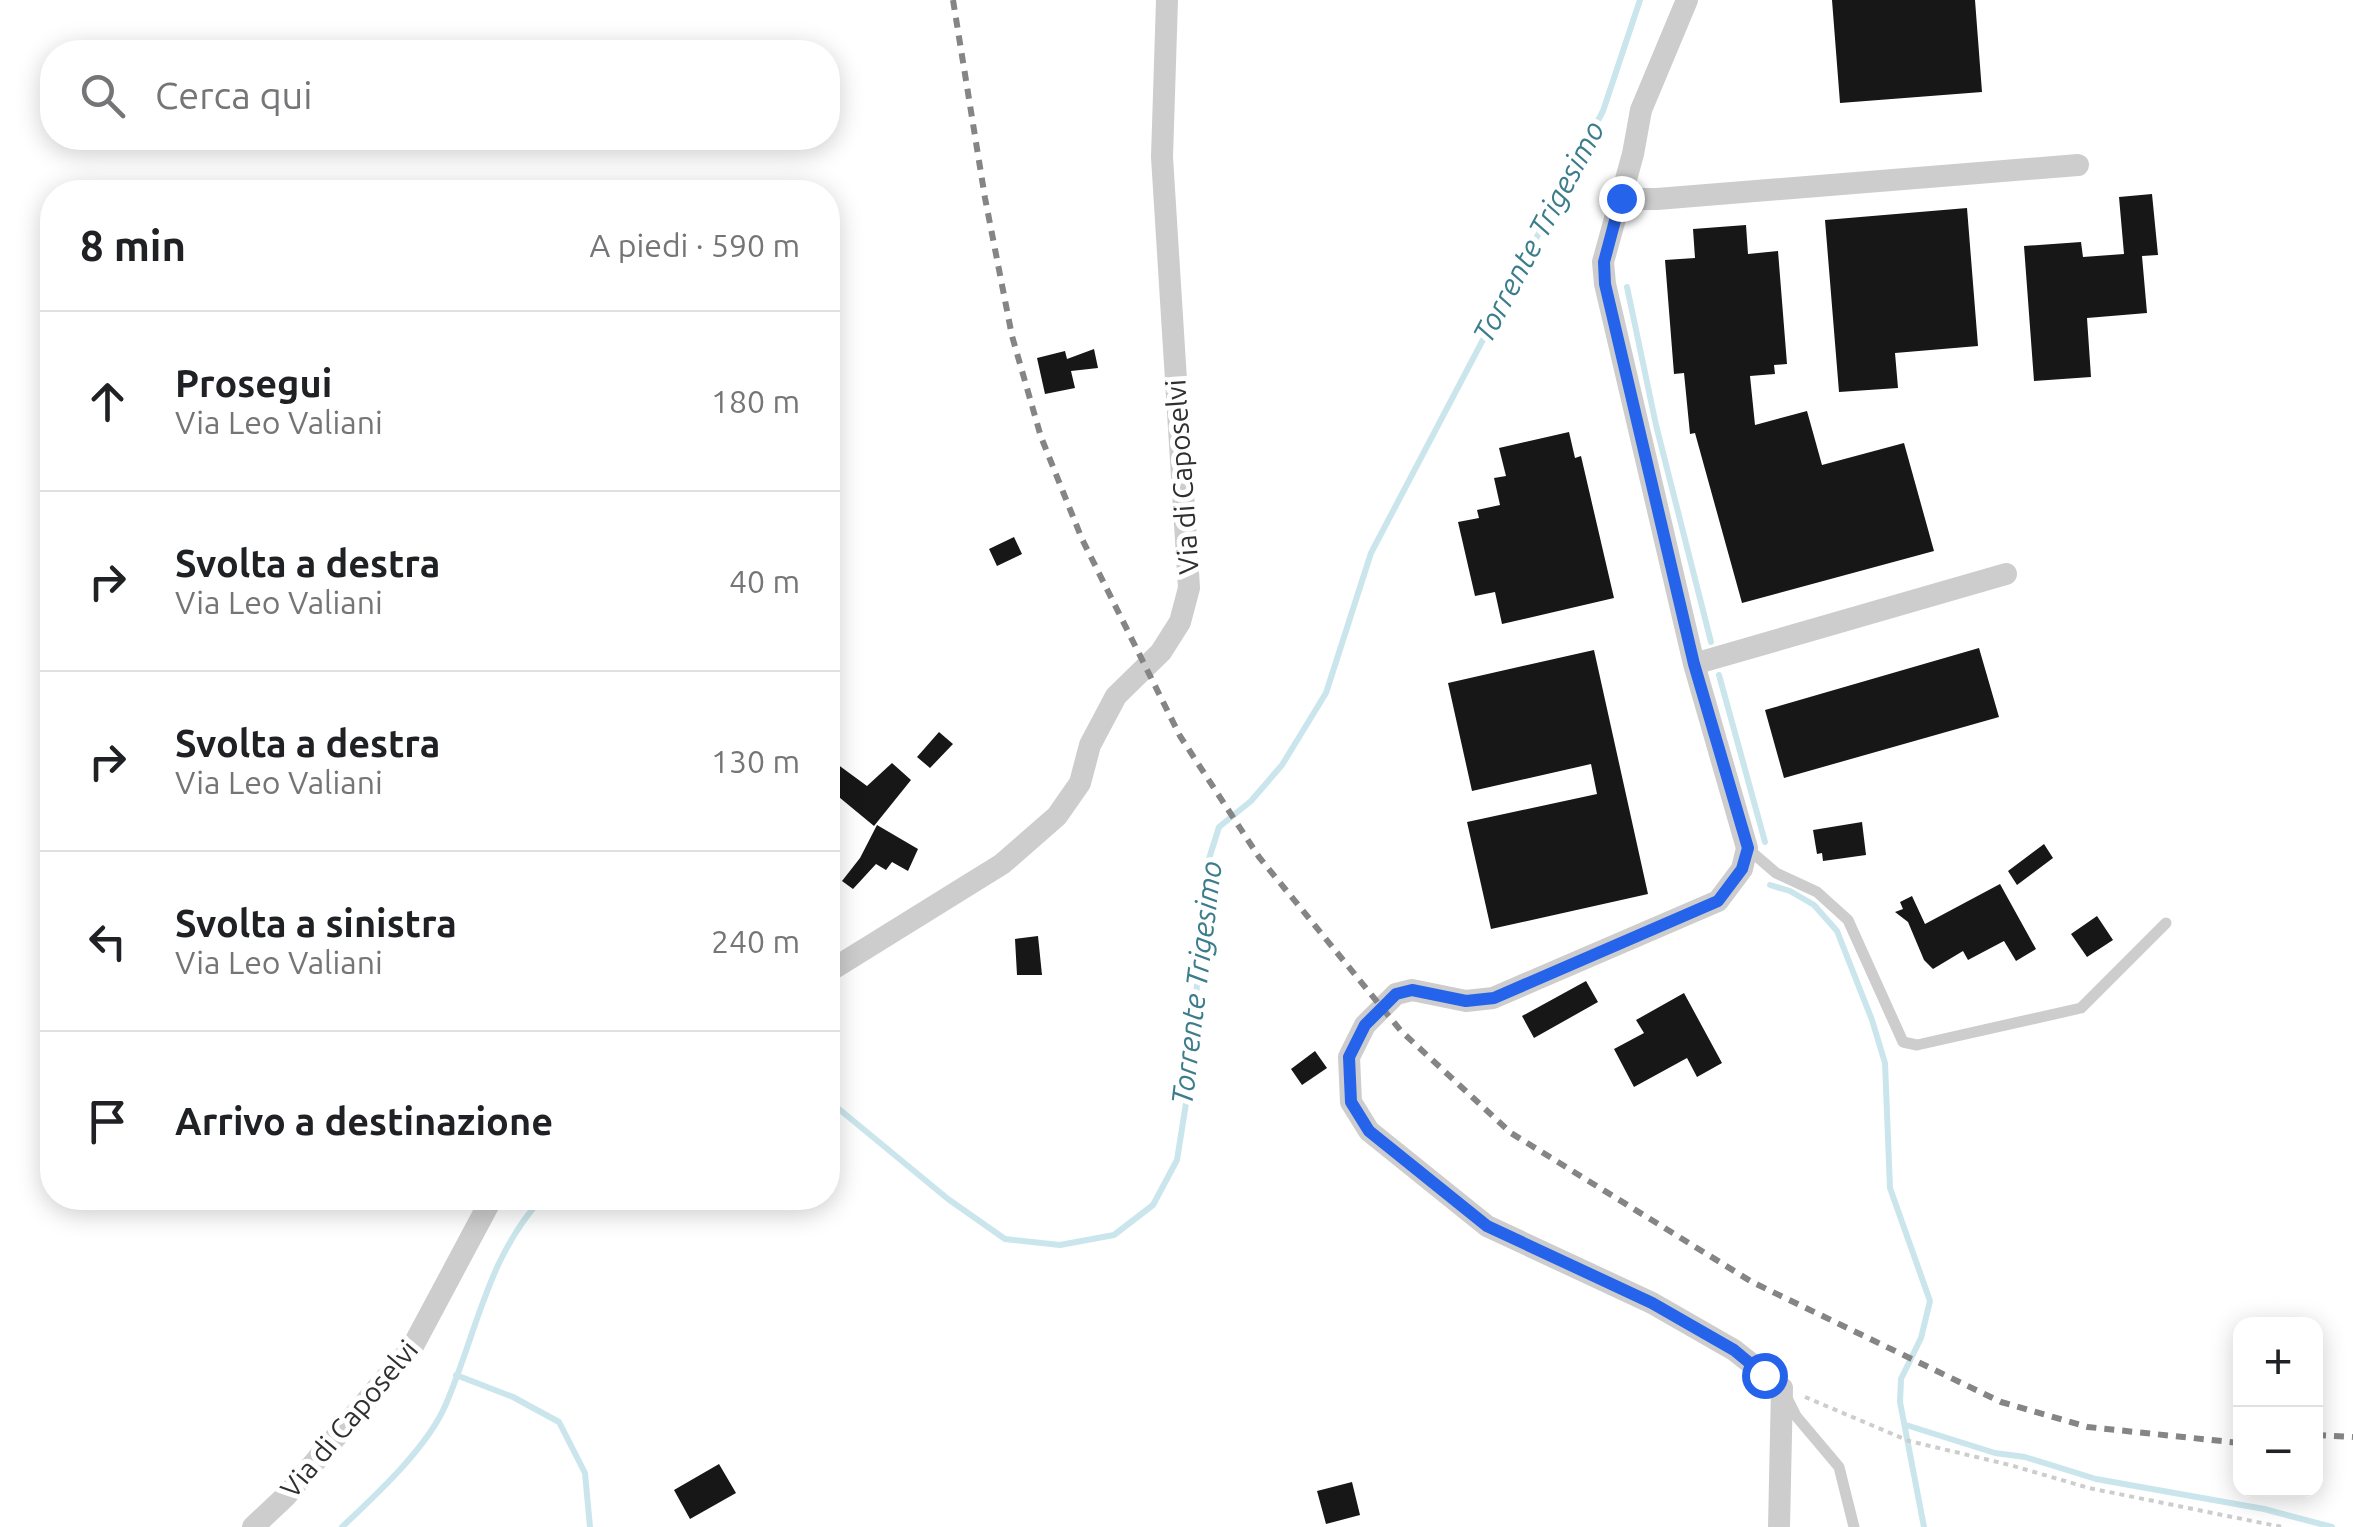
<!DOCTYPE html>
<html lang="it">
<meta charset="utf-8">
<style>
:root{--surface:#fff;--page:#f2f2f2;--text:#202124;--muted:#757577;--line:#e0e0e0}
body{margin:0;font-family:Ubuntu,sans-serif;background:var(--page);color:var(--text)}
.controls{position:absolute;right:30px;bottom:30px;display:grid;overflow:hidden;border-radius:20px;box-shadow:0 5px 25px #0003}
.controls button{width:90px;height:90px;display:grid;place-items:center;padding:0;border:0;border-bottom:2px solid var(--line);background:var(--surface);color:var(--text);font:50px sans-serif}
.stop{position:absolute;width:30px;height:30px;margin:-22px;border:8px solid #2563eb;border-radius:50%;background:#fff}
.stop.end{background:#2563eb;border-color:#fff;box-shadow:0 2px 10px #0008}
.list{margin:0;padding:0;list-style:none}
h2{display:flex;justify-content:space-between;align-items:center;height:130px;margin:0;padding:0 40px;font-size:42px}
h2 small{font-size:32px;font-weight:400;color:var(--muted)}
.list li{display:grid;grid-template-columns:65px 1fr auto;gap:30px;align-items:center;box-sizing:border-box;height:180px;padding:0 40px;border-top:2px solid var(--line)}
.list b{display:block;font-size:38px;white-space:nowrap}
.list p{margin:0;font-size:32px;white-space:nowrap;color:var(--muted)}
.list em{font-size:32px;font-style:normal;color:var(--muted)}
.icon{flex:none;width:55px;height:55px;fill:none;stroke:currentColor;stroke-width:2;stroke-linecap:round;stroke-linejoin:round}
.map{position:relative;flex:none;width:2353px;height:1527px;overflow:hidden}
.search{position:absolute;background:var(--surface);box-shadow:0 5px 25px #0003;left:40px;top:40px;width:800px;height:110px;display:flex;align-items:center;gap:25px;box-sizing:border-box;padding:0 35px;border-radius:40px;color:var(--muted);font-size:38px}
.panel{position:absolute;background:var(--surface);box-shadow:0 5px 25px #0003;left:40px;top:180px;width:800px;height:1030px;border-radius:40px}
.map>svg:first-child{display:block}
</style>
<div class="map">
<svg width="2353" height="1527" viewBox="0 0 2353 1527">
<rect width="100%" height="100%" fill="#fff"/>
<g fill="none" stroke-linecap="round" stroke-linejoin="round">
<path stroke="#cae6ec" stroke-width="6" d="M 1627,287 L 1656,425 L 1711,642
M 1719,675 L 1765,842
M 1770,885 L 1790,891 L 1814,905 L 1837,931 L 1872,1020 L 1885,1063 L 1890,1188 L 1930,1301 L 1921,1338 L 1901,1379 L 1900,1402 L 1924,1527
M 828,1100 L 948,1199 L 1005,1239 L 1060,1245 L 1114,1235 L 1153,1205 L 1177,1160 L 1187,1097 L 1208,862 L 1219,827 L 1251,801 L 1282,765 L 1326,693 L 1371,553 L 1603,111 L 1640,0
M 456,1375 L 513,1397 L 559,1422 L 585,1473 L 590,1527
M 1906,1425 L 1995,1453 L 2025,1457 L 2096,1479 L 2264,1509 L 2332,1527
M 342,1527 C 376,1495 428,1447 446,1404 C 477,1332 487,1258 542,1198"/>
</g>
<path fill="#171717" d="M 1832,0 L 1975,0 L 1982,92 L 1840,103 Z
M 2152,194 L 2158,255 L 2142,256 L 2147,313 L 2087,318 L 2091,377 L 2034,381 L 2024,246 L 2081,242 L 2083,257 L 2124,254 L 2119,197 Z
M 1967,208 L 1978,346 L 1895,353 L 1898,388 L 1839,392 L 1825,220 Z
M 1746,225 L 1748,254 L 1778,251 L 1787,364 L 1774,365 L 1775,374 L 1750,376 L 1755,425 L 1807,411 L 1822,465 L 1904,443 L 1934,551 L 1742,603 L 1695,433 L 1690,434 L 1684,373 L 1674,374 L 1665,260 L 1695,258 L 1693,229 Z
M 1094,349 L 1098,368 L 1071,371 L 1075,388 L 1045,394 L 1037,358 L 1065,351 L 1067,359 Z
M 1569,432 L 1575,458 L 1581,456 L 1614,598 L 1502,624 L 1495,592 L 1475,596 L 1458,522 L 1479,518 L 1477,510 L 1500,505 L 1494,478 L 1506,476 L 1499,448 Z
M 1014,537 L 1022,554 L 997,566 L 989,549 Z
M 1979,648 L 1999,717 L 1784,778 L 1765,710 Z
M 1594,650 L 1648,894 L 1491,929 L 1467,822 L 1597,794 L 1591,764 L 1472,791 L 1448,683 Z
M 939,732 L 953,744 L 930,768 L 917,757 Z
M 892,763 L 911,780 L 874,826 L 828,788 L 828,775 L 837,764 L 867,786 Z
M 1862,822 L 1866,855 L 1823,861 L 1822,853 L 1817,854 L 1813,830 Z
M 877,825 L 918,849 L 908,871 L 892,862 L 886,870 L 876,864 L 853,889 L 842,881 L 860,858 Z
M 2044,844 L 2053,858 L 2017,885 L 2008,871 Z
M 2000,884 L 2036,949 L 2016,961 L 2004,941 L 1968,960 L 1963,951 L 1933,969 L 1924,960 L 1908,922 L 1895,912 L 1903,909 L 1900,902 L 1912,896 L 1925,924 Z
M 2097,916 L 2113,940 L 2087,957 L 2071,934 Z
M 1038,936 L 1042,975 L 1017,975 L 1015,939 Z
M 1586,981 L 1598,1002 L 1534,1038 L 1522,1016 Z
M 1684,993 L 1722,1063 L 1697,1077 L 1687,1058 L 1634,1087 L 1614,1049 L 1644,1033 L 1636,1020 Z
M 1315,1051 L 1327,1068 L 1302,1085 L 1291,1069 Z
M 719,1464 L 736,1493 L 690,1519 L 674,1490 Z
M 1352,1482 L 1360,1515 L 1326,1524 L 1317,1491 Z"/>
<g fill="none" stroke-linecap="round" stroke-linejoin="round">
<path stroke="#cdcdcd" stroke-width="4" stroke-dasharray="5 5" stroke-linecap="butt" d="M 1805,1397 L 1909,1441 L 2010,1465 L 2089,1488 L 2282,1527"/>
<path stroke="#cdcdcd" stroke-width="11" d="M 1747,848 L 1776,873 L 1817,892 L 1848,920 L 1903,1042 L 1917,1045 L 2081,1008 L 2166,923
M 1786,1396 L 1796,1416 L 1839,1467 L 1854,1527"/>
<path stroke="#cdcdcd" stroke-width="22" d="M 1687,0 L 1641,110 L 1633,154 L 1603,262 L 1605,284 L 1694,664 L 1747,848 L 1742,869 L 1718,901 L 1493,998 L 1466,1001 L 1412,990 L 1396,994 L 1365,1025 L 1349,1057 L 1351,1102 L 1369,1131 L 1487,1226 L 1652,1303 L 1734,1350 L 1782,1388 L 1779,1527
M 1621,199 L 1657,199 L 2078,165
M 1694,664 L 2006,574
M 828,972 L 1002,864 L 1057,816 L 1080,783 L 1090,745 L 1116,696 L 1161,652 L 1180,622 L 1189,588 L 1162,157 L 1167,0
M 253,1527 L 286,1496 L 413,1346 L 492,1198"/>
<path stroke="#858585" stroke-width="6" stroke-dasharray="10 8" stroke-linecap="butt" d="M 953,0 L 985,198 L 1012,336 L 1041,437 L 1082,539 L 1180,736 L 1259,857 L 1401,1031 L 1511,1133 L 1752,1282 L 2001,1402 L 2088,1427 L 2240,1443
M 2316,1435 L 2353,1437"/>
</g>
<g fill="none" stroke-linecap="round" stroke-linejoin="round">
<path stroke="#2563eb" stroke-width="12" d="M 1621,198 L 1604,262 L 1605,284 L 1694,664 L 1748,848 L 1742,869 L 1718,901 L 1494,998 L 1466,1001 L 1412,990 L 1396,994 L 1365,1025 L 1349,1057 L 1351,1102 L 1369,1131 L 1487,1226 L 1652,1303 L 1734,1350 L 1764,1375"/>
</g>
<g text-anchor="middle" stroke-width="10" stroke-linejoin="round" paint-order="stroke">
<g font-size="28" fill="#303030" stroke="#fff">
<text transform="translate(1182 477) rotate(-94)" y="10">Via di Caposelvi</text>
<text transform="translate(349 1419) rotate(-50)" y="10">Via di Caposelvi</text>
</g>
<g font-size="30" font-style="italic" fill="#3c7d8c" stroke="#fff">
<text transform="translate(1539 232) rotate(-62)" y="10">Torrente Trigesimo</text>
<text transform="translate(1197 983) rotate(-83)" y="10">Torrente Trigesimo</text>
</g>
</g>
</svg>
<div class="controls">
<button>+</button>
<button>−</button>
</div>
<div class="stop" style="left:1764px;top:1375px"></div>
<div class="stop end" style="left:1621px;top:198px"></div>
<div class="search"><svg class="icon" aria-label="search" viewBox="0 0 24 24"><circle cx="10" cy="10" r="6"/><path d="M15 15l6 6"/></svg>Cerca qui</div>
<section class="panel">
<h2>8 min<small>A piedi · 590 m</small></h2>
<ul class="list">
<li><svg class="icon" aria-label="ahead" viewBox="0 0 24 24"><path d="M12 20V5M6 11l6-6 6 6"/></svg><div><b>Prosegui</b><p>Via Leo Valiani</p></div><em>180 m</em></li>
<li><svg class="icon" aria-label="right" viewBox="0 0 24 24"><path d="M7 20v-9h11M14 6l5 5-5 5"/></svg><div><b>Svolta a destra</b><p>Via Leo Valiani</p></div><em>40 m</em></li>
<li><svg class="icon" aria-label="right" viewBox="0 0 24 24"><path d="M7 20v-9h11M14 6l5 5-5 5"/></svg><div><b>Svolta a destra</b><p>Via Leo Valiani</p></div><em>130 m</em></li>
<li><svg class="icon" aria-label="left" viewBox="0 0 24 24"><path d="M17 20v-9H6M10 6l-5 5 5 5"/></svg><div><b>Svolta a sinistra</b><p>Via Leo Valiani</p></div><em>240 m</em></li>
<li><svg class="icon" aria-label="arrive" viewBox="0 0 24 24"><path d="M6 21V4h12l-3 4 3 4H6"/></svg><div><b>Arrivo a destinazione</b></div></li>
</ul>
</section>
</div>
